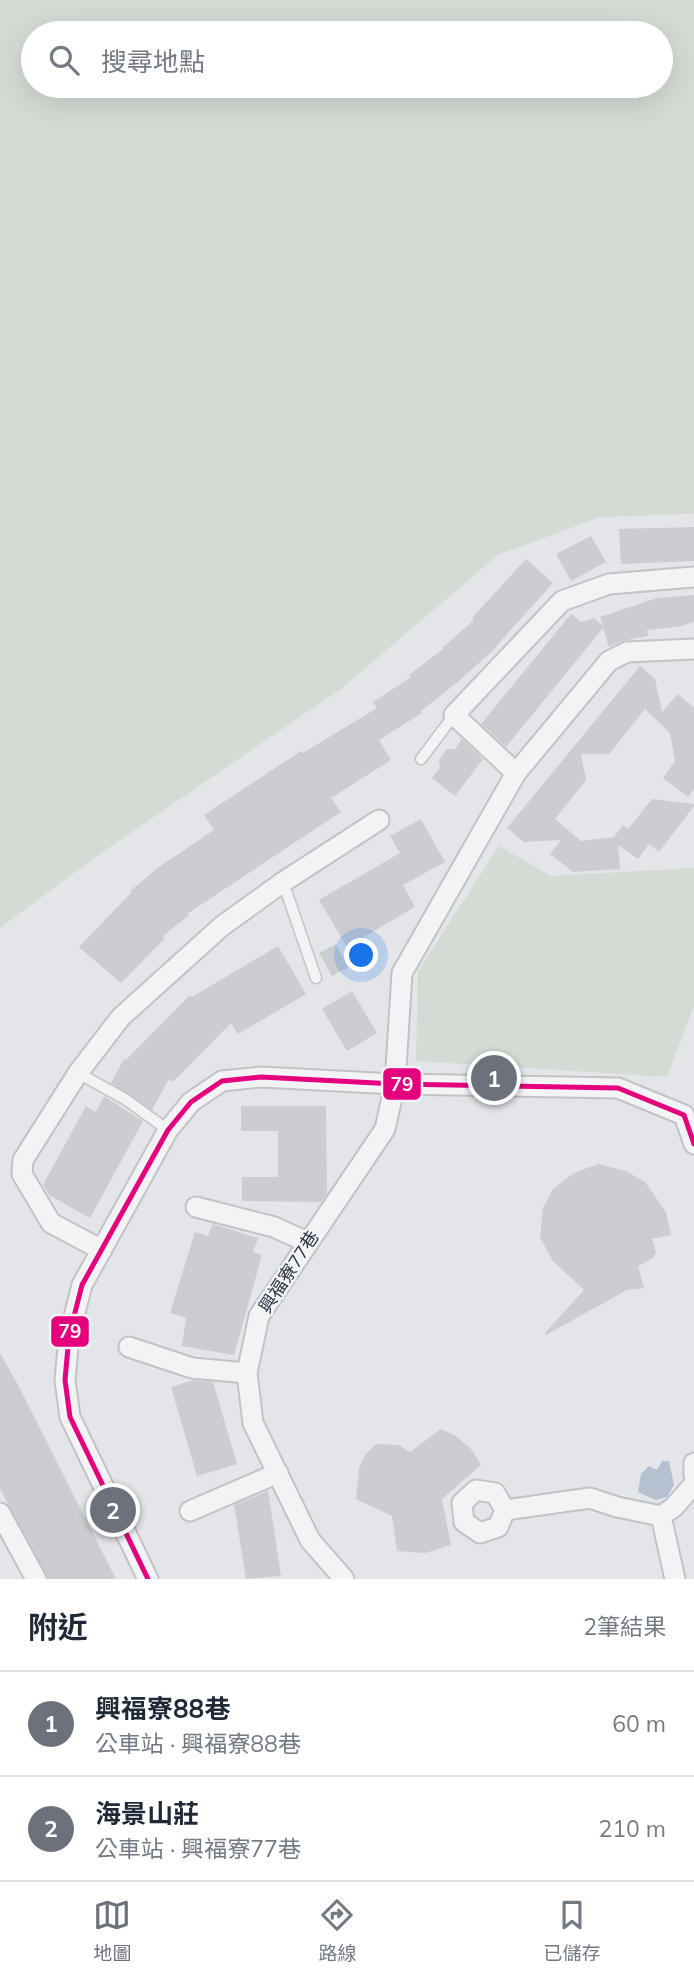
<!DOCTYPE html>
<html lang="zh-TW">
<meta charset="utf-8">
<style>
:root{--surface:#fff;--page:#f2f2f3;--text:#1f2937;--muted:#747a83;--line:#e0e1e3;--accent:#6c717b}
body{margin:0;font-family:Mulish,"Noto Sans TC",sans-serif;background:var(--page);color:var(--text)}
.you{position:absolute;left:362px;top:956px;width:24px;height:24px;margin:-18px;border:5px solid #fff;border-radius:50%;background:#1a73e8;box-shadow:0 0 0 10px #1a73e833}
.badge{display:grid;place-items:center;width:46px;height:46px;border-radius:50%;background:var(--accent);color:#fff;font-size:23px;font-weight:700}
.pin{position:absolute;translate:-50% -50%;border:4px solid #fff;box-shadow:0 2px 7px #0006}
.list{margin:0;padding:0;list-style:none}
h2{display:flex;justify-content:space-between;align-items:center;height:91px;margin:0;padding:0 28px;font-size:30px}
h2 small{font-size:23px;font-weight:400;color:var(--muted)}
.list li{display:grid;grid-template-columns:46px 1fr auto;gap:21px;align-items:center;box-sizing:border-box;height:105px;padding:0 28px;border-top:2px solid var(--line)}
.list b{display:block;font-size:26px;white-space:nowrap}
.list p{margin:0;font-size:23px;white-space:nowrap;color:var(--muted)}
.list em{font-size:23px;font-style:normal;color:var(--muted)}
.icon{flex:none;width:38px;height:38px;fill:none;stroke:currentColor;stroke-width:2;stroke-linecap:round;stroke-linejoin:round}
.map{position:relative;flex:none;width:694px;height:1579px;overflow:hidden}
.search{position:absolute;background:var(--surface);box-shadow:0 7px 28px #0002;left:21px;right:21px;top:21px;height:77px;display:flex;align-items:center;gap:18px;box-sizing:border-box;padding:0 24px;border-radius:38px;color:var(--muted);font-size:26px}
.sheet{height:301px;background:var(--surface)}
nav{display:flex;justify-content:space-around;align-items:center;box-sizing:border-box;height:98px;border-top:2px solid var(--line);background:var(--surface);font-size:19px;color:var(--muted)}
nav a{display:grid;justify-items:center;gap:4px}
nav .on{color:var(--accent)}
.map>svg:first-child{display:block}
</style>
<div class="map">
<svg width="694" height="1579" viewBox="0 0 694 1579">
<rect width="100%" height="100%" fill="#e3e5e8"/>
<path fill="#d4dbd4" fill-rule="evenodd" d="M 0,0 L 694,0 L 694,514 L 600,517 L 498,555 L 342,688 L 94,858 L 0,928 ZM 661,33 L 661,86 L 33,86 L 33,33 Z
M 499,846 L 551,876 L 694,868 L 694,1005 L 667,1077 L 416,1061 L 418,971 Z"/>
<path fill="#b5c0d0" d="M 662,1461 L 669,1461 L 674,1485 L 667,1497 L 656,1500 L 638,1492 L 641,1474 L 649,1466 L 657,1470 Z"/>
<path fill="#cccdd0" d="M 694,527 L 694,561 L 621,564 L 619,529 Z
M 591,536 L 606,562 L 571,581 L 556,554 Z
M 526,559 L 553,583 L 491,652 L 458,682 L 421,711 L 422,713 L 379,740 L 391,760 L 331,798 L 341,812 L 187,914 L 189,915 L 163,936 L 165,938 L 121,983 L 79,947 L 132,892 L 130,891 L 159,867 L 214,830 L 204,815 L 301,751 L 303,753 L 377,708 L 373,702 L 411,677 L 409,675 L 443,649 L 442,648 L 474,620 L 472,618 Z
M 694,595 L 694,622 L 677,627 L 647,630 L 648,636 L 622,641 L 609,647 L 603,628 L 506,747 L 481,724 L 571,614 L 581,622 L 594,618 L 603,626 L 600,617 L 657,598 Z
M 640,666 L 655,679 L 662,712 L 678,694 L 694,708 L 694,789 L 688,797 L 663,778 L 675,761 L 670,733 L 645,709 L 609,754 L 581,754 L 586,780 L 555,819 L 581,841 L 614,837 L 623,825 L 628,829 L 652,799 L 694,804 L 694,806 L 659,852 L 649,844 L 638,859 L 618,845 L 620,869 L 573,872 L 550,854 L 561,840 L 524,842 L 507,828 Z
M 462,739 L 483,759 L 455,796 L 432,778 L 440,768 L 439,760 L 447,749 L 455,749 Z
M 421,819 L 445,862 L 403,885 L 415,907 L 347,947 L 319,900 L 400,853 L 390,836 Z
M 336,944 L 348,967 L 332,976 L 319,953 Z
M 278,946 L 306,994 L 238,1034 L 231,1023 L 173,1082 L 169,1079 L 152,1110 L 111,1083 L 124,1059 L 126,1060 L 190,995 L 192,997 Z
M 352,991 L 377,1033 L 347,1051 L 322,1009 Z
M 104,1096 L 143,1121 L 90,1218 L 49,1195 L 43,1185 L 86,1106 L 96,1112 Z
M 241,1106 L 326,1106 L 327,1194 L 321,1202 L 242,1201 L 242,1177 L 278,1177 L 278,1131 L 241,1131 Z
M 598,1164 L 626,1171 L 645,1182 L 666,1212 L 671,1235 L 652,1239 L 656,1252 L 653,1258 L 638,1266 L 644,1288 L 627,1290 L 546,1335 L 545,1333 L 584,1290 L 552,1260 L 540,1237 L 543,1208 L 553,1189 L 574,1173 Z
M 213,1224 L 258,1238 L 253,1252 L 262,1255 L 234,1355 L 182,1346 L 186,1318 L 170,1313 L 195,1232 L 208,1236 Z
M 0,1353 L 17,1383 L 116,1579 L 48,1579 L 0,1489 Z
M 194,1380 L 213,1382 L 237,1464 L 197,1476 L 171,1387 Z
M 441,1429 L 456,1436 L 471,1449 L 481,1465 L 442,1499 L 451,1545 L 425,1553 L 397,1551 L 392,1516 L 356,1499 L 359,1468 L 366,1454 L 376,1444 L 399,1445 L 410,1452 Z
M 268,1491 L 281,1576 L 246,1579 L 234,1505 Z"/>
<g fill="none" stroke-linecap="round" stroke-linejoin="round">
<defs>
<path id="lane" d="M 421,759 L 454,715
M 283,882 L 316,978
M 78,1073 L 125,1099 L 168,1130"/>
<path id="street" d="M 516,773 L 454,715 L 562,601 L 609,584 L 694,577
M 196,1207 L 274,1227 L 307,1242
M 102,1250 L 51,1223 L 22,1174 L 23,1160 L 78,1073 L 121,1017 L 222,926 L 283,882 L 379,820
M 129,1347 L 192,1368 L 247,1373
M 694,1463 L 694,1475
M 476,1490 L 495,1493 L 505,1510 L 498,1527 L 480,1533 L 464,1522 L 462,1503 Z
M 505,1510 L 590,1498 L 617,1507 L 661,1516 L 674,1507 L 694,1484
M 190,1511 L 278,1473
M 0,1513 L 36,1579
M 661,1516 L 675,1579
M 148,1579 L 70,1417 L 65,1380 L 69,1336 L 82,1285 L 168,1130 L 191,1102 L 222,1081 L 261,1077 L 395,1084 L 618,1088 L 684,1115 L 694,1144
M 344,1579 L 310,1540 L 253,1423 L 247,1373 L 259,1316 L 385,1129 L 395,1084 L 402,973 L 516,773 L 609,661 L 627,652 L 694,649"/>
</defs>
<use href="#lane" stroke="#c2c3c6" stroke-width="13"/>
<use href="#street" stroke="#c2c3c6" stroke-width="23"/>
<use href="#lane" stroke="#f3f3f5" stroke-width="10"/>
<use href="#street" stroke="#f3f3f5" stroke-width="19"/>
<defs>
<path id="bus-1" d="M 148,1579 L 70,1417 L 65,1380 L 69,1336 L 82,1285 L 168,1130 L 191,1102 L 222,1081 L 261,1077 L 395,1084 L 618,1088 L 684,1115 L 694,1144"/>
</defs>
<use href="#bus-1" stroke="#f2f4f7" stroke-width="10"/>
<use href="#bus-1" stroke="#e5007d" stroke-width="5"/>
</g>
<g text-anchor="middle" stroke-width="5" stroke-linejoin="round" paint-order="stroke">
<g font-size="18" fill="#2c3240" stroke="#f2f4f7">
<text transform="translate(289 1272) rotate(-57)" y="6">興福寮77巷</text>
</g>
</g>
<g stroke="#f2f4f7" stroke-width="2.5">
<rect x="382" y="1067" width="40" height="34" rx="7" fill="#e5007d"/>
<rect x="50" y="1315" width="40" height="33" rx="7" fill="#e5007d"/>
</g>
<g font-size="19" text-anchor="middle" font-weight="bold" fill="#fff">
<text x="402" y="1091">79</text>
<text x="70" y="1338">79</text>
</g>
</svg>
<div class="you"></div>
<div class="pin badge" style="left:494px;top:1078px">1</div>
<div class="pin badge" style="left:113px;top:1510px">2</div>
<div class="search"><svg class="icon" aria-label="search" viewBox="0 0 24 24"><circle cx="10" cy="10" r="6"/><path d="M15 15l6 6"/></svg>搜尋地點</div>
</div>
<section class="sheet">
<h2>附近<small>2筆結果</small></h2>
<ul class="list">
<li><span class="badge">1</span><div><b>興福寮88巷</b><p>公車站 · 興福寮88巷</p></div><em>60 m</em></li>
<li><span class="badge">2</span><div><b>海景山莊</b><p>公車站 · 興福寮77巷</p></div><em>210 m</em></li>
</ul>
</section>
<nav>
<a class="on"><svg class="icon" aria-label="map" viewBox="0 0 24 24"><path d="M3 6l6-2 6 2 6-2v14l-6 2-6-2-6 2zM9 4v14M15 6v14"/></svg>地圖</a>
<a><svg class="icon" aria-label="directions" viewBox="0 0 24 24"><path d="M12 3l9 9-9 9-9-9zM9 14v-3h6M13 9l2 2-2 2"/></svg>路線</a>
<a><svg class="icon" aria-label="saved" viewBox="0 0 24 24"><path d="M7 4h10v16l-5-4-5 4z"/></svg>已儲存</a>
</nav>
